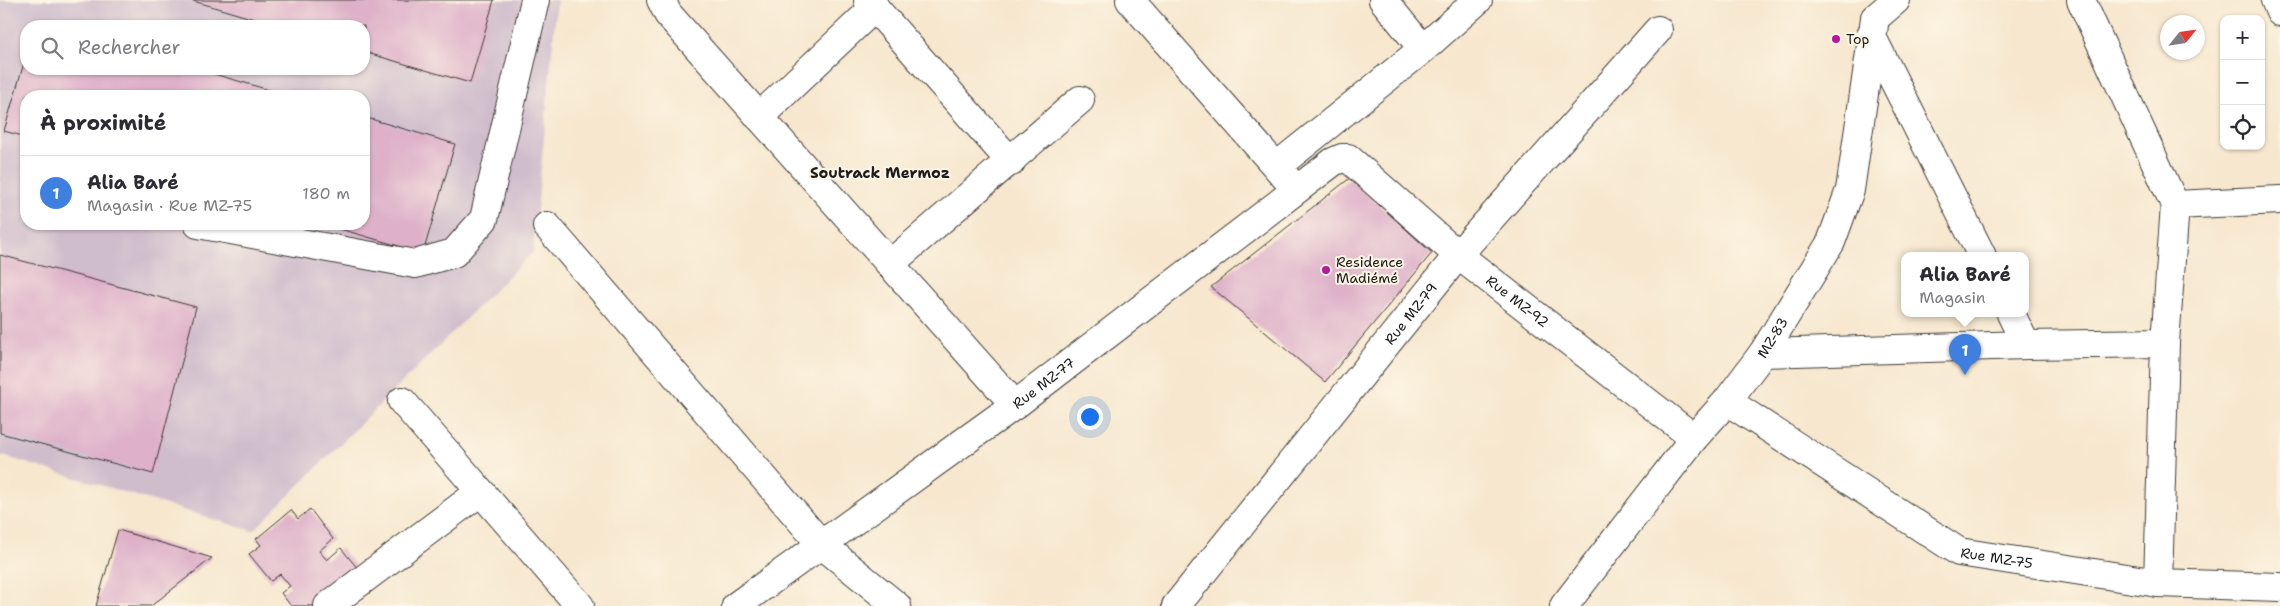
<!DOCTYPE html>
<html lang="fr">
<meta charset="utf-8">
<style>
:root{--surface:#fff;--page:#f2f2f3;--text:#2b2b33;--muted:#7c7c81;--line:#e1e1e2;--accent:#7c3aed}
body{margin:0;font-family:"Shantell Sans",sans-serif;background:var(--page);color:var(--text)}
.controls{position:absolute;right:15px;top:15px;display:grid;overflow:hidden;border-radius:10px;box-shadow:0 1px 4px #0004}
.controls button{width:45px;height:45px;display:grid;place-items:center;padding:0;border:0;border-bottom:1px solid var(--line);background:var(--surface);color:var(--text);font:25px sans-serif}
.compass{position:absolute;left:2160px;top:15px;width:45px;height:45px;border-radius:50%;background:var(--surface);box-shadow:0 1px 4px #0004;rotate:60deg}
.you{position:absolute;left:1089px;top:416px;width:18px;height:18px;margin:-12px;border:4px solid #fff;border-radius:50%;background:#1a73e8;box-shadow:0 0 0 8px #1a73e833}
.badge{display:grid;place-items:center;width:32px;height:32px;border-radius:50%;background:var(--accent);color:#fff;font-size:16px;font-weight:700}
.pin{position:absolute;translate:-50% -41px;filter:drop-shadow(0 1px 2px #0008)}
.pin::after{content:'';position:absolute;top:26px;width:18px;height:15px;background:inherit;clip-path:polygon(0 0,100% 0,50% 100%)}
.popup{position:absolute;left:1901px;top:252px;width:128px;height:65px;box-sizing:border-box;display:grid;place-content:center;border-radius:10px;background:var(--surface);filter:drop-shadow(0 1px 4px #0005);font-size:16px;white-space:nowrap;color:var(--muted)}
.popup b{font-size:19px;color:var(--text)}
.popup::after{content:'';position:absolute;left:50%;top:100%;margin-left:-10px;border:10px solid transparent;border-top-color:var(--surface)}
.list{margin:0;padding:0;list-style:none}
h2{display:flex;justify-content:space-between;align-items:center;height:65px;margin:0;padding:0 20px;font-size:21px}
h2 small{font-size:16px;font-weight:400;color:var(--muted)}
.list li{display:grid;grid-template-columns:32px 1fr auto;gap:15px;align-items:center;box-sizing:border-box;height:75px;padding:0 20px;border-top:1px solid var(--line)}
.list b{display:block;font-size:19px;white-space:nowrap}
.list p{margin:0;font-size:16px;white-space:nowrap;color:var(--muted)}
.list em{font-size:16px;font-style:normal;color:var(--muted)}
.icon{flex:none;width:28px;height:28px;fill:none;stroke:currentColor;stroke-width:2;stroke-linecap:round;stroke-linejoin:round}
.map{position:relative;flex:none;width:2280px;height:606px;overflow:hidden}
.search{position:absolute;background:var(--surface);box-shadow:0 1px 4px #0004;left:20px;top:20px;width:350px;height:55px;display:flex;align-items:center;gap:12px;box-sizing:border-box;padding:0 18px;border-radius:20px;color:var(--muted);font-size:19px}
.panel{position:absolute;background:var(--surface);box-shadow:0 1px 4px #0004;left:20px;top:90px;width:350px;height:140px;border-radius:20px}
.map>svg:first-child{display:block}
</style>
<div class="map">
<svg width="2280" height="606" viewBox="0 0 2280 606">
<rect width="100%" height="100%" fill="#fcf5e5"/>
<filter id="ink" filterUnits="userSpaceOnUse"><feTurbulence type="fractalNoise" baseFrequency=".02" numOctaves="2"/><feDisplacementMap in="SourceGraphic" scale="10" xChannelSelector="R" yChannelSelector="G"/><feConvolveMatrix kernelMatrix="1 2 1 2 8 2 1 2 1" color-interpolation-filters="sRGB"/></filter>
<filter id="wash" filterUnits="userSpaceOnUse"><feTurbulence type="fractalNoise" baseFrequency=".0096" numOctaves="4" result="noise"/><feDisplacementMap in="SourceGraphic" scale="20" xChannelSelector="R" yChannelSelector="G"/><feGaussianBlur stdDeviation="1.12" result="paint"/><feColorMatrix in="noise" values="0 0 0 0 0 0 0 0 0 0 0 0 0 0 0 0 0 1.4 0 .05"/><feComposite in="paint" operator="in"/></filter>
<g filter="url(#wash)">
<rect width="100%" height="100%" fill="#f7e7ce"/>
<path fill="#d0bdcc" fill-rule="evenodd" d="M 0,0 L 557,0 L 533,252 L 253,531 L 0,455 ZM 26,26 L 364,26 L 364,69 L 26,69 ZM 26,96 L 364,96 L 364,224 L 26,224 Z"/>
<g id="blocks">
<path fill="#deb1c9" d="M 190,0 L 494,0 L 470,83 L 364,52 L 364,26 L 278,26 Z
M 35,22 L 49,26 L 34,26 Z
M 26,56 L 26,69 L 197,69 L 290,96 L 26,96 L 26,137 L 4,131 Z
M 364,117 L 455,144 L 423,253 L 323,224 L 364,224 Z
M 1350,178 L 1432,253 L 1325,382 L 1211,287 Z
M 0,255 L 196,307 L 153,474 L 0,433 Z
M 310,509 L 333,539 L 319,551 L 327,560 L 341,548 L 363,575 L 324,606 L 291,606 L 281,593 L 290,586 L 280,574 L 271,581 L 249,554 L 261,545 L 256,539 L 291,510 L 298,519 Z
M 118,530 L 212,558 L 151,606 L 96,606 Z"/>
</g>
</g>
<g filter="url(#ink)">
<use href="#blocks" fill-opacity="0" stroke="#3d3a37" stroke-width="1"/>
<g fill="none" stroke-linecap="round" stroke-linejoin="round">
<defs>
<g id="minor">
<path d="M 661,0 L 668,14 L 1015,405"/>
<path d="M 868,0 L 1011,162"/>
<path d="M 1130,0 L 1288,180"/>
<path d="M 1383,0 L 1423,49"/>
<path d="M 2081,0 L 2175,205 L 2165,343 L 2158,583"/>
<path d="M 2275,0 L 2280,12"/>
<path d="M 1875,18 L 1896,0"/>
<path d="M 1871,35 L 1982,256"/>
<path d="M 759,117 L 875,7"/>
<path d="M 1277,166 L 1423,49 L 1478,0"/>
<path d="M 2175,205 L 2280,200"/>
<path d="M 198,224 L 415,264 L 454,253 L 484,219 L 535,0"/>
<path d="M 547,226 L 821,544 L 897,606"/>
<path d="M 890,264 L 1080,100"/>
<path d="M 2011,314 L 2026,345"/>
<path d="M 1763,353 L 2026,345 L 2165,343"/>
<path d="M 402,401 L 580,606"/>
<path id="s1" d="M 1727,401 L 1959,552 L 2158,583 L 2280,587"/>
<path d="M 328,606 L 480,492"/>
<path id="s2" d="M 736,606 L 1015,405 L 1333,162 L 1342,158 L 1348,158 L 1458,255 L 1694,438"/>
<path id="s3" d="M 1176,606 L 1458,255 L 1658,30"/>
<path id="s4" d="M 1564,606 L 1694,438 L 1727,401 L 1763,353 L 1831,242 L 1850,190 L 1875,18"/>
</g>
</defs>
<use href="#minor" stroke="#3d3a37" stroke-width="30"/>
<use href="#minor" stroke="#fff" stroke-width="28"/>
</g>
</g>
<g fill="#b5179e" stroke="#fcf5e5" stroke-width="2">
<circle cx="1836" cy="39" r="5"/>
<circle cx="1326" cy="270" r="5"/>
</g>
<g text-anchor="middle" stroke-width="4" stroke-linejoin="round" paint-order="stroke">
<g font-size="14" fill="#1c1c1c" stroke="#fcf5e5" text-anchor="start">
<text x="1846" y="44">Top</text>
<text x="1336" y="267">Residence<tspan x="1336" dy="16">Madiémé</tspan></text>
</g>
<g font-size="14" fill="#1c1c1c" stroke="#fcf5e5">
<text dy="5" stroke="none"><textPath href="#s2" startOffset="982">Rue MZ-92</textPath></text>
<text dy="5" stroke="none"><textPath href="#s3" startOffset="375">Rue MZ-79</textPath></text>
<text dy="5" stroke="none"><textPath href="#s4" startOffset="340">MZ-83</textPath></text>
<text dy="5" stroke="none"><textPath href="#s2" startOffset="380">Rue MZ-77</textPath></text>
<text dy="5" stroke="none"><textPath href="#s1" startOffset="315">Rue MZ-75</textPath></text>
</g>
<g font-size="15" font-weight="bold" fill="#1c1c1c" stroke="#fcf5e5">
<text x="880" y="178">Soutrack Mermoz</text>
</g>
</g>
</svg>
<div class="controls">
<button>+</button>
<button>−</button>
<button><svg class="icon" aria-label="locate" viewBox="0 0 24 24"><circle cx="12" cy="12" r="6"/><path d="M12 2v4M12 18v4M2 12h4M18 12h4"/></svg></button>
</div>
<svg class="compass" viewBox="-18 -18 36 36"><path d="M0-13l5 13h-10z" fill="#e53935"/><path d="M0 13l5-13h-10z" fill="#7c7c81"/></svg>
<div class="you"></div>
<div class="pin badge" style="left:1965px;top:375px;background:#3f7fe0">1</div>
<div class="popup"><b>Alia Baré</b>Magasin</div>
<div class="search"><svg class="icon" aria-label="search" viewBox="0 0 24 24"><circle cx="10" cy="10" r="6"/><path d="M15 15l6 6"/></svg>Rechercher</div>
<section class="panel">
<h2>À proximité<small></small></h2>
<ul class="list">
<li><span class="badge" style="background:#3f7fe0">1</span><div><b>Alia Baré</b><p>Magasin · Rue MZ-75</p></div><em>180 m</em></li>
</ul>
</section>
</div>
